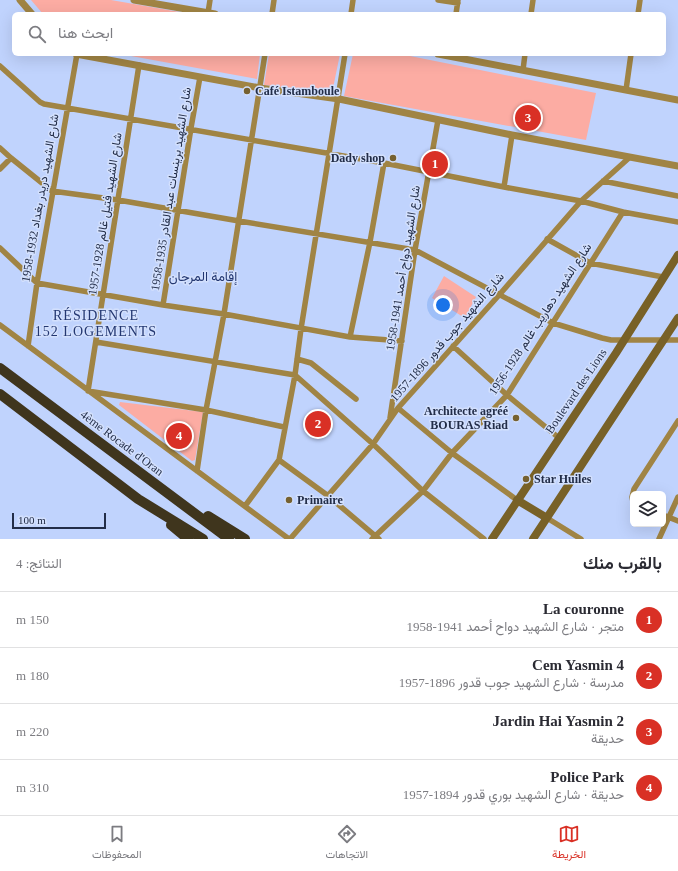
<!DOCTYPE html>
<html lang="ar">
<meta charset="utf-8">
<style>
:root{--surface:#fff;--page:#f7f7f7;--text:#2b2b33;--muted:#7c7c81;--line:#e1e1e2;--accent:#d93025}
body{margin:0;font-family:"Times New Roman",Vazirmatn,serif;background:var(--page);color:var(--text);direction:rtl}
.controls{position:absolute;right:12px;bottom:12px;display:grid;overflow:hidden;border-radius:6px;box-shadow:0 4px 16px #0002}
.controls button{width:36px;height:36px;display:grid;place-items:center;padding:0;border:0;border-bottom:1px solid var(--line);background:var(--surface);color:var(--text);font:20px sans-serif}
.scale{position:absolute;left:12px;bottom:10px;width:94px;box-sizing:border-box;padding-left:4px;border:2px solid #222d48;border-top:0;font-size:11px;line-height:14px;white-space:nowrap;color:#222d48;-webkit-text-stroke:3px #d3e0fd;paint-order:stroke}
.you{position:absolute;left:443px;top:305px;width:14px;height:14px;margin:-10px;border:3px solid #fff;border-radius:50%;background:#1a73e8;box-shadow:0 0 0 6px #1a73e833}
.badge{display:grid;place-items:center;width:26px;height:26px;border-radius:50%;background:var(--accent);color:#fff;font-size:13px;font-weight:700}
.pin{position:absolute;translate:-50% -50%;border:2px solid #fff;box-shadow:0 1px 4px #0006}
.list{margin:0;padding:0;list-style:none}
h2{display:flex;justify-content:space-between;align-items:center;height:52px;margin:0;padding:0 16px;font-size:17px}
h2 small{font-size:13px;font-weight:400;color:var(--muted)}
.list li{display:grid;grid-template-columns:26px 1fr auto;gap:12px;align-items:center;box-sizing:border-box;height:56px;padding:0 16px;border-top:1px solid var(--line)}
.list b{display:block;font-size:15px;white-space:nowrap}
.list p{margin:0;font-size:13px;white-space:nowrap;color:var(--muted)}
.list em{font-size:13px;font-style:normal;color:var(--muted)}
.icon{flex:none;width:22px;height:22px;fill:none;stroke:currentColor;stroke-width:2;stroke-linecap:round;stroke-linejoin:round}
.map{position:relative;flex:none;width:678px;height:539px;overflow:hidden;direction:ltr}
.search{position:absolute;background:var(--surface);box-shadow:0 4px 16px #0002;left:12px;right:12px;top:12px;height:44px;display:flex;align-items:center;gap:10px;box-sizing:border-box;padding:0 14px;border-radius:6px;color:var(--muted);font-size:15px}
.sheet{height:276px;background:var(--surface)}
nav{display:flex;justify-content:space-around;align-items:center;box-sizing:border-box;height:56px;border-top:1px solid var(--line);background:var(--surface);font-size:11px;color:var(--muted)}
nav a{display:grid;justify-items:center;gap:2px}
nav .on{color:var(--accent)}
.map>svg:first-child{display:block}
</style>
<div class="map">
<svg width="678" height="539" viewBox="0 0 678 539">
<rect width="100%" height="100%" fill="#c0d3fd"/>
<path fill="#fcaca3" d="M 31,0 L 111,0 L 191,14 L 43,14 Z
M 120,54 L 260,54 L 257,79 Z
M 269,54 L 340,54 L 332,93 L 264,85 Z
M 353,54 L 400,54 L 596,93 L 586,140 L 344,96 Z
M 444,276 L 476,297 L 465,318 L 432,298 Z
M 120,402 L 203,412 L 195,460 L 192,461 L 119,405 Z"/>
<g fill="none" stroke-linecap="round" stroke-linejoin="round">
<path stroke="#a08444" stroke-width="5.5" d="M 438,0 L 458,3
M 208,13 L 210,0
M 272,14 L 274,0
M 351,14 L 353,0
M 456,14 L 458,0
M 531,14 L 533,0
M 638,14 L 640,0
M 139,65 L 88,391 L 206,410 L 284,427
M 0,66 L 40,102 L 44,104 L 384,163 L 504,187 L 581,201 L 623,212 L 678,222
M 523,70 L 525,54
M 626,90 L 631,54
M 0,148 L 11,158 L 52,191 L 118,200 L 239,221 L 415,250 L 553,323 L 602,338 L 611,340 L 678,340
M 0,169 L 11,158
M 603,181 L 678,196
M 504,187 L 512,135
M 547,239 L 590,263 L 663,277
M 0,248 L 37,283 L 163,305 L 224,314 L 350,337 L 402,341
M 163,305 L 191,128 L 200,77
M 0,325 L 289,539
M 350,337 L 370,242 L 384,163
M 96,342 L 295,375 L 373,444 L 423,491 L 484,539
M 28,346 L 37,283 L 77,54
M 453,346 L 507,395 L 559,438
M 297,359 L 311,363 L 356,399
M 398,408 L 452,453 L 517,500
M 390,418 L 415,250 L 438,120
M 279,460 L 327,495 L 379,539
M 197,471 L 206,410 L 224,314 L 265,54
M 633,502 L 632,497 L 634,489 L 678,421
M 245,506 L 279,460 L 295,375 L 301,329 L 345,54
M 663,515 L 678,521
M 547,518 L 581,539
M 290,539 L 373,444 L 398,408 L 500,294 L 581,201 L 630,157
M 372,539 L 423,491 L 452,453 L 507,395 L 623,212
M 659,539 L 678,497"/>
<path stroke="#a08444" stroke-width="7" d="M 20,0 L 32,14
M 134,0 L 215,14
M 76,54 L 260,88 L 339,99 L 512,135 L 678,166
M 438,54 L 678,100"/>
<path stroke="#786127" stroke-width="8" d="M 517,500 L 547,518
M 492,539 L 616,353 L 678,255
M 533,539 L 678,318"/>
<path stroke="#3f351d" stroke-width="10" d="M 0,368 L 229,539
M 0,394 L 138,499 L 203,539
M 208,516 L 245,539
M 171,525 L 188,539"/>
</g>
<g fill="#766130" stroke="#d3e0fd" stroke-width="1.5">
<circle cx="247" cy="91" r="4"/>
<circle cx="393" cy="158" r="4"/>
<circle cx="516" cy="418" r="4"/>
<circle cx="526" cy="479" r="4"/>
<circle cx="289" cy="500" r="4"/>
</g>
<g text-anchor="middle" stroke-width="3" stroke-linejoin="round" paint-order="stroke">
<g font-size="12" font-weight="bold" fill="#222d48" stroke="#d3e0fd" text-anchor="start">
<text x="255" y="95">Café Istamboule</text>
<text x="385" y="162" text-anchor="end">Dady shop</text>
<text x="508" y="415" text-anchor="end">Architecte agréé<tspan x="508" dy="14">BOURAS Riad</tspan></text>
<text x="534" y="483">Star Huiles</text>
<text x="297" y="504">Primaire</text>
</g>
<g font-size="12" fill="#222d48" stroke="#d3e0fd">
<text transform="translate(171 189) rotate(-81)" y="4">شارع الشهيد برينسات عبد القادر 1935-1958</text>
<text transform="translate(40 198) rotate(-80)" y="4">شارع الشهيد دريدر بغداد 1932-1958</text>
<text transform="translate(105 214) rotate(-81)" y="4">شارع الشهيد فتيل غالم 1928-1957</text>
<text transform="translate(403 268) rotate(-81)" y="4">شارع الشهيد دواح أحمد 1941-1958</text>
<text transform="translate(540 319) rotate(-57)" y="4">شارع الشهيد دهاريب غالم 1928-1956</text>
<text transform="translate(447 337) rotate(-49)" y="4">شارع الشهيد جوب قدور 1896-1957</text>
<text transform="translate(576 391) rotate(-56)" y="4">Boulevard des Lions</text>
<text transform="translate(122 443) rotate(37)" y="4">4ème Rocade d'Oran</text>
</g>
<g font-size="13" fill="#233771" stroke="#d3e0fd">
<text x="203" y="281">إقامة المرجان</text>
</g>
<g font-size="14" letter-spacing="1" fill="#233771" stroke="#d3e0fd">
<text x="96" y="320">RÉSIDENCE<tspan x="96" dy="16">152 LOGEMENTS</tspan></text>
</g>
</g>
</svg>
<div class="controls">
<button><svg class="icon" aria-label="layers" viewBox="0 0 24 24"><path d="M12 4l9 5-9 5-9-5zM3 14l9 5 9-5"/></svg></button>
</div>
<div class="scale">100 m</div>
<div class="you"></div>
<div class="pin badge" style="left:435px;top:164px">1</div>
<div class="pin badge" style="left:318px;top:424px">2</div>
<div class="pin badge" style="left:528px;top:118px">3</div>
<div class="pin badge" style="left:179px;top:436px">4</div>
<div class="search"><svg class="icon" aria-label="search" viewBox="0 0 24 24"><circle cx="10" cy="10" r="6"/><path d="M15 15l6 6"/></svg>ابحث هنا</div>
</div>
<section class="sheet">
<h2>بالقرب منك<small>النتائج: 4</small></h2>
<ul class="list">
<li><span class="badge">1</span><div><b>La couronne</b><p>متجر · شارع الشهيد دواح أحمد 1941-1958</p></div><em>150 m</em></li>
<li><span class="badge">2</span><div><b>Cem Yasmin 4</b><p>مدرسة · شارع الشهيد جوب قدور 1896-1957</p></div><em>180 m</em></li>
<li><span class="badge">3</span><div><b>Jardin Hai Yasmin 2</b><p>حديقة</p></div><em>220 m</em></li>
<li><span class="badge">4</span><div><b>Police Park</b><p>حديقة · شارع الشهيد بوري قدور 1894-1957</p></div><em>310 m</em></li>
</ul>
</section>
<nav>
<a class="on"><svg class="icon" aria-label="map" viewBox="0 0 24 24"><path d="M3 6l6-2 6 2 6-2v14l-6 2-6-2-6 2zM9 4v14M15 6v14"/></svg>الخريطة</a>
<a><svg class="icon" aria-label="directions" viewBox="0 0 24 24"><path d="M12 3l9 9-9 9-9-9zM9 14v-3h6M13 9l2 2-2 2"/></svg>الاتجاهات</a>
<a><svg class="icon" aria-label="saved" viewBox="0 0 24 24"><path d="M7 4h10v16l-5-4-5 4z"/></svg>المحفوظات</a>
</nav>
